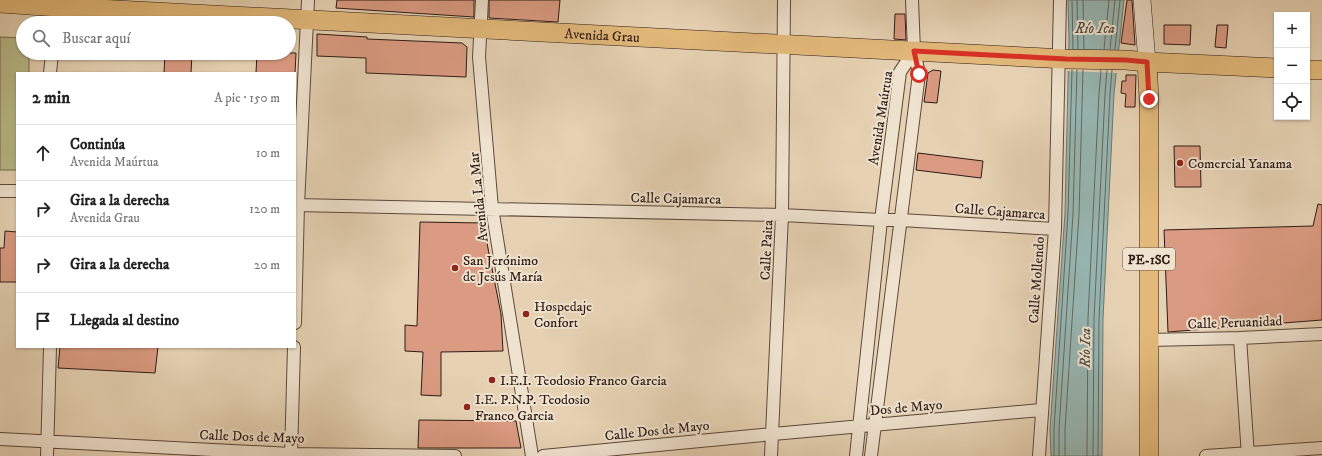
<!DOCTYPE html>
<html lang="es">
<meta charset="utf-8">
<style>
:root{--surface:#fff;--page:#f6f6f6;--text:#222;--muted:#767676;--line:#e0e0e0}
body{margin:0;font-family:"IM FELL DW Pica",serif;background:var(--page);color:var(--text)}
.controls{position:absolute;right:12px;top:12px;display:grid;overflow:hidden;border-radius:0px;box-shadow:0 1px 3px #0004}
.controls button{width:36px;height:36px;display:grid;place-items:center;padding:0;border:0;border-bottom:1px solid var(--line);background:var(--surface);color:var(--text);font:20px sans-serif}
.stop{position:absolute;width:12px;height:12px;margin:-9px;border:3px solid #d93025;border-radius:50%;background:#fff}
.stop.end{background:#d93025;border-color:#fff;box-shadow:0 1px 4px #0008}
.list{margin:0;padding:0;list-style:none}
h2{display:flex;justify-content:space-between;align-items:center;height:52px;margin:0;padding:0 16px;font-size:17px}
h2 small{font-size:13px;font-weight:400;color:var(--muted)}
.list li{display:grid;grid-template-columns:26px 1fr auto;gap:12px;align-items:center;box-sizing:border-box;height:56px;padding:0 16px;border-top:1px solid var(--line)}
.list b{display:block;font-size:15px;white-space:nowrap}
.list p{margin:0;font-size:13px;white-space:nowrap;color:var(--muted)}
.list em{font-size:13px;font-style:normal;color:var(--muted)}
.icon{flex:none;width:22px;height:22px;fill:none;stroke:currentColor;stroke-width:2;stroke-linecap:round;stroke-linejoin:round}
.map{position:relative;flex:none;width:1322px;height:456px;overflow:hidden}
.search{position:absolute;background:var(--surface);box-shadow:0 1px 3px #0004;left:16px;top:16px;width:280px;height:44px;display:flex;align-items:center;gap:10px;box-sizing:border-box;padding:0 14px;border-radius:22px;color:var(--muted);font-size:15px}
.panel{position:absolute;background:var(--surface);box-shadow:0 1px 3px #0004;left:16px;top:72px;width:280px;height:276px;border-radius:0px}
.map>svg:first-child{display:block}
</style>
<div class="map">
<svg width="1322" height="456" viewBox="0 0 1322 456">
<rect width="100%" height="100%" fill="#e6d2b3"/>
<filter id="stains"><feTurbulence type="fractalNoise" baseFrequency=".005" numOctaves="4"/><feColorMatrix values="0 0 0 0 .2 0 0 0 0 .09 0 0 0 0 .02 0 0 0 .5 -.17"/></filter>
<radialGradient id="worn" r=".72"><stop offset=".6" stop-color="#630" stop-opacity="0"/><stop offset="1" stop-color="#630" stop-opacity=".3"/></radialGradient>
<path fill="#b9ba89" stroke="#746a4f" d="M 0,37 L 23,38 L 23,53 L 29,53 L 29,73 L 17,73 L 17,170 L 0,170 Z"/>
<path fill="#97b6b1" stroke="#6d7873" d="M 1068,0 L 1124,0 L 1114,94 L 1103,319 L 1102,456 L 1051,456 L 1050,429 L 1065,213 L 1069,39 Z"/>
<path fill="#e6d2b3" d="M 1068,54 L 1120,57 L 1118,73 L 1067,71 Z"/>
<g fill="none" stroke-linecap="round" stroke-linejoin="round">
<path stroke="#626863" stroke-width="1" d="M 1072,0 L 1073,49
M 1077,0 L 1078,49
M 1083,0 L 1084,49
M 1104,49 L 1109,0
M 1110,49 L 1115,0
M 1115,49 L 1120,0
M 1054,456 L 1054,429 L 1068,213 L 1072,70
M 1059,456 L 1059,429 L 1073,214 L 1077,70
M 1065,456 L 1065,429 L 1079,214 L 1083,70
M 1087,456 L 1088,318 L 1099,94 L 1101,70
M 1093,456 L 1094,319 L 1105,94 L 1107,70
M 1098,456 L 1099,319 L 1110,94 L 1112,70"/>
</g>
<path fill="#db9b82" stroke="#2e1b15" d="M 337,0 L 474,0 L 474,17 L 336,8 Z
M 489,0 L 560,0 L 558,22 L 489,18 Z
M 1127,0 L 1132,0 L 1135,45 L 1121,43 Z
M 895,14 L 905,14 L 906,40 L 894,39 Z
M 1164,25 L 1191,25 L 1190,45 L 1164,44 Z
M 1217,25 L 1228,25 L 1226,48 L 1215,47 Z
M 317,34 L 367,37 L 367,39 L 462,43 L 467,47 L 466,77 L 366,73 L 366,58 L 317,56 Z
M 165,53 L 192,53 L 191,73 L 164,73 Z
M 257,53 L 296,53 L 295,73 L 256,73 Z
M 933,70 L 941,71 L 937,103 L 924,102 L 928,73 Z
M 1126,75 L 1136,75 L 1135,107 L 1125,107 L 1126,94 L 1121,93 L 1122,81 L 1126,81 Z
M 1174,146 L 1200,146 L 1201,187 L 1175,187 Z
M 918,153 L 983,161 L 981,178 L 916,170 Z
M 1318,204 L 1322,205 L 1322,320 L 1168,332 L 1164,230 L 1313,226 Z
M 420,222 L 483,223 L 501,314 L 503,351 L 441,352 L 441,396 L 421,395 L 423,352 L 405,351 L 405,325 L 417,326 Z
M 5,231 L 17,232 L 17,282 L 0,282 L 0,248 L 4,248 Z
M 60,347 L 158,347 L 155,373 L 58,368 Z
M 419,420 L 516,421 L 521,448 L 418,448 Z"/>
<g fill="none" stroke-linecap="round" stroke-linejoin="round">
<defs>
<path id="street" d="M 482,0 L 479,57 L 492,208 L 532,456
M 56,23 L 59,0
M 50,73 L 52,53
M 0,191 L 17,191
M 295,205 L 782,215 L 881,220 L 900,220 L 1055,229
M 295,323 L 298,205 L 308,0
M 1240,338 L 1248,456
M 1149,340 L 1240,338 L 1322,334
M 0,439 L 291,454 L 455,456
M 47,456 L 50,347
M 291,456 L 294,347
M 543,456 L 773,434 L 1041,410
M 771,456 L 782,215 L 784,0
M 856,456 L 881,220 L 900,72 L 914,51
M 871,456 L 919,74 L 914,51 L 912,0
M 1039,456 L 1055,229 L 1060,0
M 1206,456 L 1322,448"/>
<path id="secondary" d="M 1142,0 L 1147,62"/>
<g id="primary">
<path id="s1" d="M 0,3 L 58,7 L 1066,59 L 1126,60 L 1147,62 L 1277,68"/>
<path d="M 1147,62 L 1149,99 L 1149,456"/>
<path d="M 1307,70 L 1322,70"/>
</g>
</defs>
<use href="#street" stroke="#5c493c" stroke-width="14"/>
<use href="#secondary" stroke="#2e1b15" stroke-width="18"/>
<use href="#primary" stroke="#2e1b15" stroke-width="20"/>
<use href="#street" stroke="#efe2ce" stroke-width="12"/>
<use href="#secondary" stroke="#efe2ce" stroke-width="17"/>
<use href="#primary" stroke="#e3b97a" stroke-width="19"/>
</g>
<g fill="none" stroke-linecap="round" stroke-linejoin="round">
<path stroke="#d93025" stroke-width="5" d="M 919,74 L 914,51 L 1066,59 L 1126,60 L 1147,62 L 1149,99"/>
</g>
<g fill="#8f2418" stroke="#efe2ce" stroke-width="1.5">
<circle cx="1180" cy="163" r="4"/>
<circle cx="455" cy="268" r="4"/>
<circle cx="526" cy="314" r="4"/>
<circle cx="492" cy="380" r="4"/>
<circle cx="467" cy="407" r="4"/>
</g>
<g text-anchor="middle" stroke-width="4" stroke-linejoin="round" paint-order="stroke">
<rect fill="#efe2ce" stroke="#68574c" stroke-width="1" x="1123" y="248" width="52" height="22" rx="3"/>
<g font-size="13" font-weight="bold" fill="#2e1b15">
<text x="1149" y="264">PE-1SC</text>
</g>
<g font-size="14" fill="#2e1b15" stroke="#efe2ce">
<text dy="5" stroke="none"><textPath href="#s1" startOffset="603">Avenida Grau</textPath></text>
<text transform="translate(880 118) rotate(-81)" y="5">Avenida Maúrtua</text>
<text transform="translate(478 197) rotate(-96)" y="5">Avenida La Mar</text>
<text transform="translate(676 198) rotate(1)" y="5">Calle Cajamarca</text>
<text transform="translate(1000 211) rotate(4)" y="5">Calle Cajamarca</text>
<text transform="translate(766 250) rotate(-87)" y="5">Calle Paita</text>
<text transform="translate(1036 280) rotate(-86)" y="5">Calle Mollendo</text>
<text transform="translate(1235 322) rotate(-2)" y="5">Calle Peruanidad</text>
<text transform="translate(906 407) rotate(-5)" y="5">Dos de Mayo</text>
<text transform="translate(657 430) rotate(-6)" y="5">Calle Dos de Mayo</text>
<text transform="translate(252 436) rotate(2)" y="5">Calle Dos de Mayo</text>
</g>
<g font-size="14" fill="#2e1b15" stroke="#efe2ce" text-anchor="start">
<text x="1188" y="168">Comercial Yanama</text>
<text x="463" y="265">San Jerónimo<tspan x="463" dy="16">de Jesús María</tspan></text>
<text x="534" y="311">Hospedaje<tspan x="534" dy="16">Confort</tspan></text>
<text x="500" y="385">I.E.I. Teodosio Franco Garcia</text>
<text x="475" y="404">I.E. P.N.P. Teodosio<tspan x="475" dy="16">Franco Garcia</tspan></text>
</g>
<g font-size="15" font-style="italic" fill="#4e4a44" stroke="#efe2ce">
<text x="1095" y="33">Río Ica</text>
<text transform="translate(1085 348) rotate(-89)" y="5">Río Ica</text>
</g>
</g>
<rect width="100%" height="100%" filter="url(#stains)"/>
<rect width="100%" height="100%" fill="url(#worn)"/>
</svg>
<div class="controls">
<button>+</button>
<button>−</button>
<button><svg class="icon" aria-label="locate" viewBox="0 0 24 24"><circle cx="12" cy="12" r="6"/><path d="M12 2v4M12 18v4M2 12h4M18 12h4"/></svg></button>
</div>
<div class="stop" style="left:919px;top:74px"></div>
<div class="stop end" style="left:1149px;top:99px"></div>
<div class="search"><svg class="icon" aria-label="search" viewBox="0 0 24 24"><circle cx="10" cy="10" r="6"/><path d="M15 15l6 6"/></svg>Buscar aquí</div>
<section class="panel">
<h2>2 min<small>A pie · 150 m</small></h2>
<ul class="list">
<li><svg class="icon" aria-label="ahead" viewBox="0 0 24 24"><path d="M12 20V5M6 11l6-6 6 6"/></svg><div><b>Continúa</b><p>Avenida Maúrtua</p></div><em>10 m</em></li>
<li><svg class="icon" aria-label="right" viewBox="0 0 24 24"><path d="M7 20v-9h11M14 6l5 5-5 5"/></svg><div><b>Gira a la derecha</b><p>Avenida Grau</p></div><em>120 m</em></li>
<li><svg class="icon" aria-label="right" viewBox="0 0 24 24"><path d="M7 20v-9h11M14 6l5 5-5 5"/></svg><div><b>Gira a la derecha</b></div><em>20 m</em></li>
<li><svg class="icon" aria-label="arrive" viewBox="0 0 24 24"><path d="M6 21V4h12l-3 4 3 4H6"/></svg><div><b>Llegada al destino</b></div></li>
</ul>
</section>
</div>
